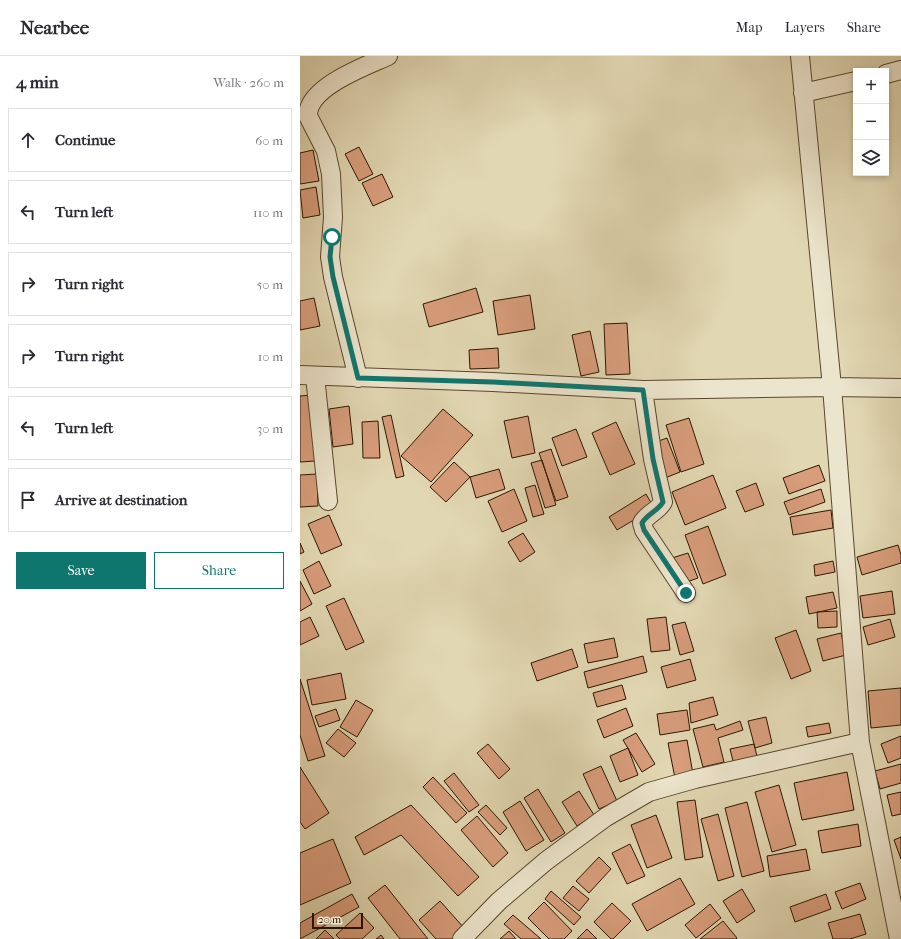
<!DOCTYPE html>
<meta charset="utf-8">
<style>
:root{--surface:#fff;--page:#f7f7f7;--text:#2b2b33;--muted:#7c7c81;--line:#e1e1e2;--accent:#0f766e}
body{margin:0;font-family:"IM FELL French Canon",serif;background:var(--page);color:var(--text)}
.controls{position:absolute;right:12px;top:12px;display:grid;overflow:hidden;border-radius:0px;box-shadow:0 2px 6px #0003}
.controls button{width:36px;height:36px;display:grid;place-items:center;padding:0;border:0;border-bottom:1px solid var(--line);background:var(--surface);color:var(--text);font:20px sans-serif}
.scale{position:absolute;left:12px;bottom:10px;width:51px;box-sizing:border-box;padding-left:4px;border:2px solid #2d1600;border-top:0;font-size:11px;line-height:14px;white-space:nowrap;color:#2d1600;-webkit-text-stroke:3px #ece5cd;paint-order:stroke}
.stop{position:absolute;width:12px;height:12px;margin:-9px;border:3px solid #0f766e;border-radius:50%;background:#fff}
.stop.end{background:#0f766e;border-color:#fff;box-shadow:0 1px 4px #0008}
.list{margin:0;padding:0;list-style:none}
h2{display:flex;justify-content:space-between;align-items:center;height:52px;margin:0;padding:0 16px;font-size:17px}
h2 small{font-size:13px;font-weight:400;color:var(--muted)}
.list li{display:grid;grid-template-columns:26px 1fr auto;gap:12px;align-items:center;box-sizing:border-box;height:64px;margin:0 8px 8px;padding:0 8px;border:1px solid var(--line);border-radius:0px}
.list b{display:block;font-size:15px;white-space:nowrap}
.list em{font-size:13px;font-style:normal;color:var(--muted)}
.actions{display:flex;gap:8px;padding:12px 16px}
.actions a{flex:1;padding:9px 0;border:1px solid var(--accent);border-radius:0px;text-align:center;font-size:14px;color:var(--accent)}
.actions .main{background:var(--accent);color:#fff}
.icon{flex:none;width:22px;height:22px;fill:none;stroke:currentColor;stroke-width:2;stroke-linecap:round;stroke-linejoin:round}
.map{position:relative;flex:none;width:601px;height:883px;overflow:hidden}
header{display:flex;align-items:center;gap:24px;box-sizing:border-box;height:56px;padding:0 20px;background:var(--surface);border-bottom:1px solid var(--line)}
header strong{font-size:19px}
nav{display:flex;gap:22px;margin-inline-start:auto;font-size:14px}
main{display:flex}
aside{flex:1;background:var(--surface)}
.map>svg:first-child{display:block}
</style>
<header>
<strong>Nearbee</strong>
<nav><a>Map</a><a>Layers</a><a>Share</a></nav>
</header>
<main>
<aside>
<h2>4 min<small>Walk · 260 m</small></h2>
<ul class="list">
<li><svg class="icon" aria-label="ahead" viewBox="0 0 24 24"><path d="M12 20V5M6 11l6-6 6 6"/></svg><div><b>Continue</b></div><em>60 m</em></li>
<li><svg class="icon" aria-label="left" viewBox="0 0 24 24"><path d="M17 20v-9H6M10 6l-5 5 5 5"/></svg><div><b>Turn left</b></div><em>110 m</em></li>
<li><svg class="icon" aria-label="right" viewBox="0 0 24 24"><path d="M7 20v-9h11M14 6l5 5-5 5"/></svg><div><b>Turn right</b></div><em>50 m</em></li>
<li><svg class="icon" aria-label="right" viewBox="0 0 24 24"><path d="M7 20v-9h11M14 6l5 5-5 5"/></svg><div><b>Turn right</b></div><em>10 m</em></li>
<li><svg class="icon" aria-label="left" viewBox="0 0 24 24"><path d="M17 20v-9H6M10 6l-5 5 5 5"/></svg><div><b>Turn left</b></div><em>30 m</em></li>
<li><svg class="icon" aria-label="arrive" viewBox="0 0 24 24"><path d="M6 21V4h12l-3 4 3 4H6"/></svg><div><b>Arrive at destination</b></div></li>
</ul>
<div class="actions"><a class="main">Save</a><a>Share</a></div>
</aside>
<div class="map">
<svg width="601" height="883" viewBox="0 0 601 883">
<rect width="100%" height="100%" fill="#e1d7b2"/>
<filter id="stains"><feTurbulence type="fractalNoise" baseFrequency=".005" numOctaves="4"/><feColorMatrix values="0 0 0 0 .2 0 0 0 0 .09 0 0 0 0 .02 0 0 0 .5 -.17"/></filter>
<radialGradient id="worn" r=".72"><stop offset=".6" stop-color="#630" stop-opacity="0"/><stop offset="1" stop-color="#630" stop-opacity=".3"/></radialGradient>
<path fill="#d89d7b" stroke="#2d1600" d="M 59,91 L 73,118 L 59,125 L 45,98 Z
M 13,94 L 19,125 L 0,128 L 0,97 Z
M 82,118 L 93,141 L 73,150 L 62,127 Z
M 16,131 L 20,159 L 3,162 L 0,134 Z
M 176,232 L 183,256 L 129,271 L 123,248 Z
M 230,239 L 235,273 L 198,279 L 193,245 Z
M 14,242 L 20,270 L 0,274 L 0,245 Z
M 327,267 L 330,318 L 306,319 L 304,268 Z
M 290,275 L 299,316 L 281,320 L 272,279 Z
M 198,292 L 199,312 L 170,313 L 169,294 Z
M 12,339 L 15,405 L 0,406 L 0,340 Z
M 49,350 L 53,388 L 33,391 L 29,353 Z
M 143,353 L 173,379 L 131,426 L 101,400 Z
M 91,359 L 104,420 L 96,422 L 82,361 Z
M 228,360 L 235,397 L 212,402 L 204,365 Z
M 389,362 L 404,408 L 381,416 L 366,369 Z
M 78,365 L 80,402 L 63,402 L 62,366 Z
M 316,366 L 335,408 L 310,419 L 292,377 Z
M 276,373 L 287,401 L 262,410 L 252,382 Z
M 367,382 L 380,416 L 365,422 L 353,387 Z
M 251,393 L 268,441 L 256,445 L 239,397 Z
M 242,404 L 256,449 L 245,452 L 231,407 Z
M 154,406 L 170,421 L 146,446 L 130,431 Z
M 519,409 L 525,425 L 489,438 L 483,422 Z
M 199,413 L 205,433 L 176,442 L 170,421 Z
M 17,418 L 18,450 L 0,451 L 0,419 Z
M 413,419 L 426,452 L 385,469 L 372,436 Z
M 456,427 L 464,449 L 445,456 L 436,435 Z
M 235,429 L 244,458 L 233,461 L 225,432 Z
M 214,433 L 227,465 L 202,476 L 188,445 Z
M 521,433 L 525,446 L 489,459 L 484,446 Z
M 346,438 L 354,452 L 317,474 L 309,461 Z
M 531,454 L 533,472 L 493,479 L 490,461 Z
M 29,459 L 42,489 L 21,498 L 8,468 Z
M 408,470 L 426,519 L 403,528 L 385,479 Z
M 223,477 L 235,496 L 220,506 L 208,486 Z
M 0,487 L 4,496 L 0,498 Z
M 598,489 L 601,499 L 601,507 L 562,519 L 557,501 Z
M 388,497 L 398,522 L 381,528 L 372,502 Z
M 19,505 L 31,530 L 14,538 L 3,514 Z
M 533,505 L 535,516 L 515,520 L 514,509 Z
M 0,525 L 12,548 L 0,555 Z
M 592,535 L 595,558 L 563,562 L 560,540 Z
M 533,536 L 537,552 L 509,558 L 506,541 Z
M 44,542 L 64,586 L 46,594 L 26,550 Z
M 537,555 L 537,571 L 518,572 L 517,556 Z
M 10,561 L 19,580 L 0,589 L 0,566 Z
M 366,561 L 370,594 L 351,596 L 347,563 Z
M 590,563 L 595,581 L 568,589 L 563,571 Z
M 385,566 L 394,595 L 380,599 L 372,569 Z
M 496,574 L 511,615 L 491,623 L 475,582 Z
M 541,577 L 546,599 L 523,605 L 517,583 Z
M 314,582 L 318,601 L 288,607 L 284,588 Z
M 272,593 L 278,611 L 237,625 L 231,607 Z
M 343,600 L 347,616 L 288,632 L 284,616 Z
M 390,603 L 396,624 L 367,632 L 361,611 Z
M 41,617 L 46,643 L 12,649 L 7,624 Z
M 0,623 L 25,700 L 8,705 L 0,679 Z
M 322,629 L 326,643 L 297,651 L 293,637 Z
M 601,632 L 601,669 L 571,672 L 568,635 Z
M 413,641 L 418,659 L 391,667 L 389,647 Z
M 56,644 L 73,654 L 57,681 L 40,671 Z
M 326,652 L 333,670 L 304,682 L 297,664 Z
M 36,653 L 40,664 L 19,671 L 15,660 Z
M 387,654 L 390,674 L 360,679 L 357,658 Z
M 466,661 L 472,687 L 455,692 L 448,665 Z
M 440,665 L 443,674 L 418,682 L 424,706 L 403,711 L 393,673 L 414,668 L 416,674 Z
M 529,667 L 531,677 L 508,681 L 506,671 Z
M 38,673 L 56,687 L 44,701 L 26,687 Z
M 336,677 L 355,708 L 342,716 L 323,684 Z
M 601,680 L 601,702 L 588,707 L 581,688 Z
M 387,684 L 393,718 L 375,722 L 368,687 Z
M 188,688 L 210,713 L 199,723 L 177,697 Z
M 454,688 L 458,704 L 434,709 L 430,693 Z
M 328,692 L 338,719 L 320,726 L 310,700 Z
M 601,708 L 601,727 L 580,733 L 575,715 Z
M 301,710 L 317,745 L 299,753 L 283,718 Z
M 0,711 L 29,757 L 5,773 L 0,766 Z
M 547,716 L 554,754 L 502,764 L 494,727 Z
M 154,717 L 179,749 L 169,756 L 144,725 Z
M 133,721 L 167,757 L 156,767 L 123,731 Z
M 479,729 L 496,789 L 472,796 L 455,736 Z
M 238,733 L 265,777 L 251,786 L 224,742 Z
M 279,735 L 294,759 L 277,770 L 262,746 Z
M 601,736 L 601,758 L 592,760 L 587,739 Z
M 395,744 L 403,801 L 385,804 L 377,746 Z
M 220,745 L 244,784 L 226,795 L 203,756 Z
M 447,746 L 464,815 L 442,821 L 425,752 Z
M 111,749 L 179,821 L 158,840 L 101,779 L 64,799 L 55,781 Z
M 186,749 L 207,772 L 200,779 L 178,756 Z
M 418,758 L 434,820 L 418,825 L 401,763 Z
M 356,759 L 372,802 L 347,812 L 331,769 Z
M 177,760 L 208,797 L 193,811 L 161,774 Z
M 558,768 L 561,790 L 522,797 L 518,775 Z
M 601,781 L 601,803 L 594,784 Z
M 33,783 L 51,827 L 0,849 L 0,797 Z
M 330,788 L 345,820 L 327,828 L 312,797 Z
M 506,793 L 510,814 L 470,821 L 467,800 Z
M 299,801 L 311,813 L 289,837 L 276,825 Z
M 380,822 L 395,848 L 347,875 L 332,848 Z
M 560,827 L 566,843 L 542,853 L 535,836 Z
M 85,829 L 128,883 L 100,883 L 68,842 Z
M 273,830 L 289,843 L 279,855 L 263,842 Z
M 442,833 L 455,855 L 437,867 L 423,845 Z
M 251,835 L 281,861 L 274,869 L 245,843 Z
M 52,838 L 59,851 L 0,883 L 0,867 Z
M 526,838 L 531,853 L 495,866 L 490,851 Z
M 140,845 L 165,873 L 155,883 L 136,883 L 119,864 Z
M 244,846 L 272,875 L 264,883 L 249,883 L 228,862 Z
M 312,847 L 331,865 L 313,883 L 311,883 L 294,866 Z
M 410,848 L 421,862 L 396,882 L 385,869 Z
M 60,857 L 74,872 L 62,883 L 40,883 L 36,879 Z
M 560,858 L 566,878 L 550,883 L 533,883 L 528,867 Z
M 213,859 L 241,883 L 221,883 L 204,868 Z
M 423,865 L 437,882 L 436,883 L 400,883 Z
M 287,873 L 297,883 L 277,883 Z
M 25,874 L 34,883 L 16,883 Z
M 209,875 L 216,883 L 200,883 Z
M 81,879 L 84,883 L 76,883 Z"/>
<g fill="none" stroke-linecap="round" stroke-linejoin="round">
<defs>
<path id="minor" d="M 500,0 L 532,331 L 560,686 L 599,883
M 586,18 L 601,14
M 503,37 L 556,25
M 0,319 L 193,326 L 343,334 L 532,331 L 601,332
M 15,320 L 28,445
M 58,322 L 33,221 L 30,201 L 33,161 L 31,118 L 26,95 L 8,60 C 7,31 66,10 88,0
M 343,334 L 353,403 L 363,446 C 358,455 347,458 342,467 L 344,474 L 386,537
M 162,883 L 199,845 L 246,805 L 306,761 L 349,736 L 395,723 L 560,686"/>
</defs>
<use href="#minor" stroke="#5a462c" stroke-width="20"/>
<use href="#minor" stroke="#ece5cd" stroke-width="18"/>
</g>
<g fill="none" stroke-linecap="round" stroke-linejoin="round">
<path stroke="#0f766e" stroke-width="5" d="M 32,181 L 30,201 L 33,221 L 58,322 L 193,326 L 343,334 L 353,403 L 363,446 C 358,455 347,458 342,467 L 344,474 L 386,537"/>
</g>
<rect width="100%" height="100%" filter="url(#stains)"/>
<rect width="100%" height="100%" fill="url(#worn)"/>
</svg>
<div class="controls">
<button>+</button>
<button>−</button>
<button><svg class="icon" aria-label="layers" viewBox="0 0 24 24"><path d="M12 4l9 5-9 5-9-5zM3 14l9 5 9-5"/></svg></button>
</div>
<div class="scale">20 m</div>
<div class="stop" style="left:32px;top:181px"></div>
<div class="stop end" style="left:386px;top:537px"></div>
</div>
</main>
